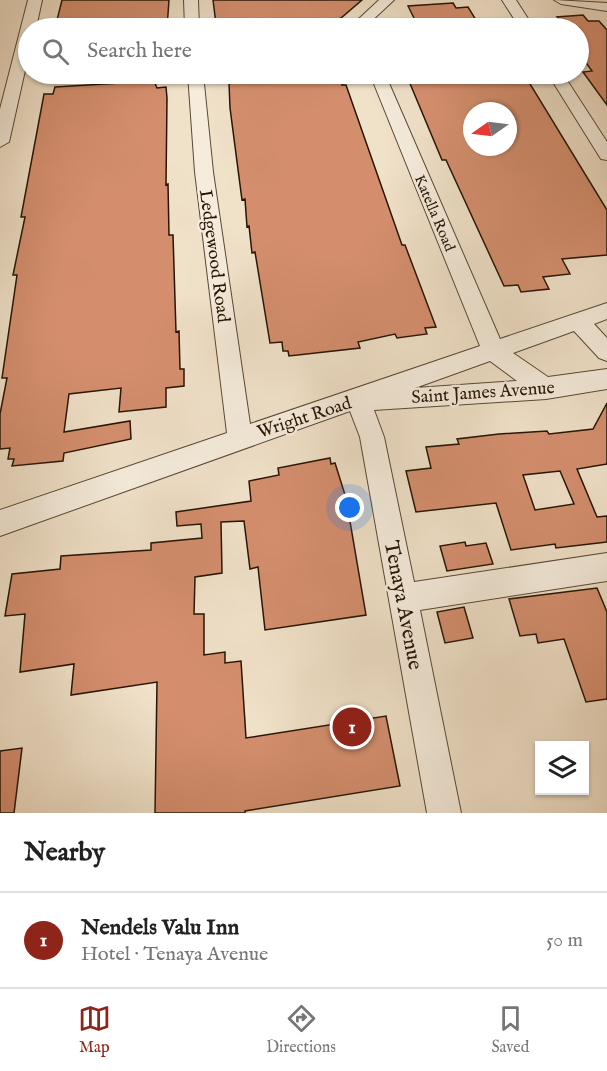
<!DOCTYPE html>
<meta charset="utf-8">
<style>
:root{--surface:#fff;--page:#f6f6f6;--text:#222;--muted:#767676;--line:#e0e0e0;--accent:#8f2418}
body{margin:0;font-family:"IM FELL English",serif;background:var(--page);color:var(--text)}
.controls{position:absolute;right:18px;bottom:18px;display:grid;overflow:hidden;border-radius:0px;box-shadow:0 2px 4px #0004}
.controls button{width:54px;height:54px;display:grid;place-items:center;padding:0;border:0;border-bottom:2px solid var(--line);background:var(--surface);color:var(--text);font:30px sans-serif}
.compass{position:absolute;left:463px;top:102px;width:54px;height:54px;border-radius:50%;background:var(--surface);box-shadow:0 2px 4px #0004;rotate:256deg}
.you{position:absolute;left:350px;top:508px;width:21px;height:21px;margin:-15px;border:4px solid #fff;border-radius:50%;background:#1a73e8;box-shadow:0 0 0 9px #1a73e833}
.badge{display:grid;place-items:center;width:39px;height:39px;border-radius:50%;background:var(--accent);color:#fff;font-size:20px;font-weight:700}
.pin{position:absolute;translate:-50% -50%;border:3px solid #fff;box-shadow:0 2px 6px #0006}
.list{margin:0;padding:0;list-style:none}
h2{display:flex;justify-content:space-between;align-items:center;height:78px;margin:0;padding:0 24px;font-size:26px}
h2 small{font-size:20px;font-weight:400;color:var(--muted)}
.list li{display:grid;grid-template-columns:39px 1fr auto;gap:18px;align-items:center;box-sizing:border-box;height:96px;padding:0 24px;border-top:2px solid var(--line)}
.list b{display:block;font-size:22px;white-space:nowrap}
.list p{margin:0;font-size:20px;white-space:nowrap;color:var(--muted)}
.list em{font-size:20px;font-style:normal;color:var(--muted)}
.icon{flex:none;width:33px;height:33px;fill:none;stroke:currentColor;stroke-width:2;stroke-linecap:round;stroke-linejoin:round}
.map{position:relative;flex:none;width:607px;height:813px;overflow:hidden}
.search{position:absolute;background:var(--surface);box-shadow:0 2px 4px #0004;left:18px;right:18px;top:18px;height:66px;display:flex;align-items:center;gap:15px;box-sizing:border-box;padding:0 21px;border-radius:33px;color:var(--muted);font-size:22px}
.sheet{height:174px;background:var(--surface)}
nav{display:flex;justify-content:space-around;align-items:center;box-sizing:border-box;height:84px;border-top:2px solid var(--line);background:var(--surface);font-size:16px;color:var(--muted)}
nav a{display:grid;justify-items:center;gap:3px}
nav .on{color:var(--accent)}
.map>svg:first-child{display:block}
</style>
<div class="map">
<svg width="607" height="813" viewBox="0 0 607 813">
<rect width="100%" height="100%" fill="#f0e1c9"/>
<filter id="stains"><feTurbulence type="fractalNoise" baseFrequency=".00333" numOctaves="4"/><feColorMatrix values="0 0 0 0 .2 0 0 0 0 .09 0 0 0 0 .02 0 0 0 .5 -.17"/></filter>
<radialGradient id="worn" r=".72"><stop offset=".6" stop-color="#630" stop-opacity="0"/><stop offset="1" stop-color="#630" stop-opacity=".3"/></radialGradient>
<path fill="#d48e6e" stroke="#261504" stroke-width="1.5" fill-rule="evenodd" d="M 62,0 L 169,0 L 167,28 L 55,28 Z
M 213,0 L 362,0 L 341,18 L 314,28 L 224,28 L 223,25 L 216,24 Z
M 453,3 L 456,8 L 468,7 L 481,28 L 419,28 L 408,6 Z
M 583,15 L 588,21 L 599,21 L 607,30 L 607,105 L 583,72 L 592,71 L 579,53 L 579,28 L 560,28 L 556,23 L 562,23 L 557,17 Z
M 243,74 L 338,74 L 342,85 L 346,85 L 402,245 L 405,245 L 436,327 L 425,328 L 427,334 L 397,338 L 395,334 L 358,342 L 360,348 L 289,356 L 288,351 L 283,351 L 282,342 L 270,343 L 255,252 L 252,253 L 249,226 L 247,227 L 245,199 L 242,200 L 230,108 L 229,83 L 237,83 L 236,79 Z
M 406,74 L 480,74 L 482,76 L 524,74 L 607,210 L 607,255 L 562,259 L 570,274 L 543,277 L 549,289 L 521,292 L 518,285 L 504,286 L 446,160 L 442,160 ZM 472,111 L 508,111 L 508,147 L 472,147 Z
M 154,81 L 157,88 L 166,87 L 167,98 L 166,185 L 168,184 L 169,235 L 173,235 L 176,332 L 179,331 L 180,369 L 184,369 L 184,386 L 166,388 L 166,407 L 119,412 L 121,388 L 69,394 L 64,432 L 130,421 L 131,439 L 64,453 L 63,461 L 12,466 L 14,459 L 8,459 L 10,448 L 0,449 L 0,414 L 7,378 L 2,378 L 17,275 L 13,275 L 25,217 L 21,217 L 44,94 L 53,94 L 55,87 Z
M 607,403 L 607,464 L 577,469 L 597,517 L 607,516 L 607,542 L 556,548 L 555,544 L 511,550 L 496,503 L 416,512 L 406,471 L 431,468 L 426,447 L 459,444 L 457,439 L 499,434 L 547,431 L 549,434 L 593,429 ZM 560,471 L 574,504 L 535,510 L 523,475 Z
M 330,458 L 331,464 L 335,463 L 346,498 L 366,615 L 265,630 L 258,567 L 250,569 L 244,521 L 221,522 L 222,573 L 195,577 L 194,614 L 204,614 L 204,655 L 225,652 L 225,663 L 241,661 L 246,738 L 386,716 L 400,786 L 245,811 L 245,813 L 155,813 L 157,682 L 71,695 L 74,664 L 20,672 L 25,614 L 5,616 L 12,574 L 60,569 L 61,556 L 151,550 L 151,543 L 202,538 L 201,524 L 177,526 L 176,512 L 251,501 L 249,481 L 279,475 L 278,468 Z
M 465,542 L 466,546 L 486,543 L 493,564 L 447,571 L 440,546 Z
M 597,588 L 607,612 L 607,699 L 586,702 L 564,639 L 538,643 L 536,634 L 520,636 L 509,599 Z
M 464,607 L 473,638 L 445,643 L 437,612 Z
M 22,748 L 14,813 L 0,813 L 0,751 Z"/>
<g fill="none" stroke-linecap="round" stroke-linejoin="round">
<defs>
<path id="minor" d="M 28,0 L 42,0 L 36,28 L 28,28 L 28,57 L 9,142 L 0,147 L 0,109 Z
M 184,0 L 198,0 L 199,28 L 185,28 Z
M 379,0 L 394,0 L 364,28 L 349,28 Z
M 502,0 L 516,0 L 534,28 L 520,28 Z
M 554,0 L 607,3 L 607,11 L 561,4 Z
M 188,74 L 203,74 L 213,172 L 250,424 L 480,346 L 370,74 L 385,74 L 500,339 L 607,303 L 607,319 L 594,324 L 607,338 L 607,361 L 599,358 L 574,331 L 513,353 L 548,377 L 607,369 L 607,389 L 546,399 L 374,410 L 384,437 L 414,582 L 607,553 L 607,581 L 420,610 L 461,813 L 427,813 L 360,437 L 350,411 L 0,536 L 0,510 L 227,433 L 195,172 ZM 490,361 L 517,381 L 415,388 Z
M 548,74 L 563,74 L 607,142 L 607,160 L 601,159 Z"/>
</defs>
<use href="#minor" stroke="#584835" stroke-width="2"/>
<use href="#minor" fill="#f5ecdc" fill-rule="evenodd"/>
</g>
<g text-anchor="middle" stroke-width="5" stroke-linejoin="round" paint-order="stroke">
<g font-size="15" fill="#261504" stroke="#f5ecdc">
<text transform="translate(435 213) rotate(67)" y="5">Katella Road</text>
</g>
<g font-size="18" fill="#261504" stroke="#f5ecdc">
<text transform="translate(215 256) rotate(82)" y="6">Ledgewood Road</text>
<text transform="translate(483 392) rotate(-4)" y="6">Saint James Avenue</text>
<text transform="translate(304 417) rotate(-18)" y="6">Wright Road</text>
</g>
<g font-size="21" fill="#261504" stroke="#f5ecdc">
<text transform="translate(404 605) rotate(79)" y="7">Tenaya Avenue</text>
</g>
</g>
<rect width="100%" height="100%" filter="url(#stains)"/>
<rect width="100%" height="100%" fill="url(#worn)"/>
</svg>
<div class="controls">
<button><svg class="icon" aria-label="layers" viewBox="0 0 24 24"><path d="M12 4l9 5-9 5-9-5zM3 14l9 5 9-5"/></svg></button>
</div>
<svg class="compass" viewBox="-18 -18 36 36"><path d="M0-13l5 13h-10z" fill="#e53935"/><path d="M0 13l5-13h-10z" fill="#767676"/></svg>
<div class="you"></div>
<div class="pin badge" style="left:352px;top:727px">1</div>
<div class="search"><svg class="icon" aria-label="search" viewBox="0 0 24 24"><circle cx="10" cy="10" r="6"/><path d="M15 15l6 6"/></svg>Search here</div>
</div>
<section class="sheet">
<h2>Nearby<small></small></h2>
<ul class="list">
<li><span class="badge">1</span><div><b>Nendels Valu Inn</b><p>Hotel · Tenaya Avenue</p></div><em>50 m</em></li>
</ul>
</section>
<nav>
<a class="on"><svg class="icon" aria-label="map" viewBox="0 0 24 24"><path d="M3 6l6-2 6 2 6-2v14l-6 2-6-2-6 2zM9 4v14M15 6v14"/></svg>Map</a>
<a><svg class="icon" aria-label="directions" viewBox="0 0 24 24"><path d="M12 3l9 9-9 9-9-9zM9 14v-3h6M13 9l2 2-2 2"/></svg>Directions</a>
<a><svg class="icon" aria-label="saved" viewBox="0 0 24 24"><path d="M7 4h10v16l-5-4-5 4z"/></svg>Saved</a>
</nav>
